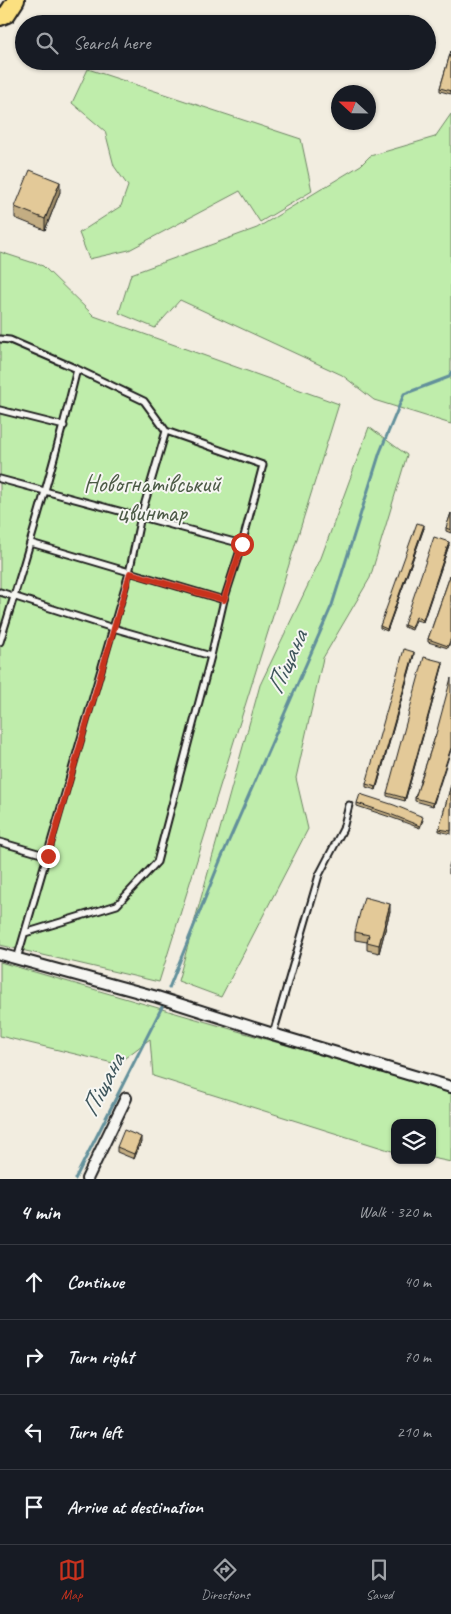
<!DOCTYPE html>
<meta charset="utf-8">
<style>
:root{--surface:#171b24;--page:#20242c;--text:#f1f3f6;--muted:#9ea1a6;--line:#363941;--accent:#c8321e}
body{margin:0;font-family:Caveat,sans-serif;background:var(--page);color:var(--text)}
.controls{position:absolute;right:15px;bottom:15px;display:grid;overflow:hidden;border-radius:10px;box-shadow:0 1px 4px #0004}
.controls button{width:45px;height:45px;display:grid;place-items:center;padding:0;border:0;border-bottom:1px solid var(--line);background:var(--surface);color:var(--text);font:25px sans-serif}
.compass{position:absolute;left:331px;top:85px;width:45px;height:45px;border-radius:50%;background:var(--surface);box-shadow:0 1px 4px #0004;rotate:292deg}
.stop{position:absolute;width:15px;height:15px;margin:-11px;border:4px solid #c8321e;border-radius:50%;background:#fff}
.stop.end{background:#c8321e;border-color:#fff;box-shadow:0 1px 5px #0008}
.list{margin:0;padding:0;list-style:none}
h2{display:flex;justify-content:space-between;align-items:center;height:65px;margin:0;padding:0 20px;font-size:21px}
h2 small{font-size:16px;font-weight:400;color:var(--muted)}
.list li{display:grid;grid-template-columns:32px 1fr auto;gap:15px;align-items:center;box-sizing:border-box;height:75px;padding:0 20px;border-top:1px solid var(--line)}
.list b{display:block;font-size:19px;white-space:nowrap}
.list em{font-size:16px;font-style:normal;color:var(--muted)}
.icon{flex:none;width:28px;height:28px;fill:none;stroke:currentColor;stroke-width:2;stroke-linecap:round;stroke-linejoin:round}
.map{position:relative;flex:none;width:451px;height:1179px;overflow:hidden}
.search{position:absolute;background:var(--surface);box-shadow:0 1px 4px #0004;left:15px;right:15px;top:15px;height:55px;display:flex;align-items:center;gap:12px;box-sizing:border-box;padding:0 18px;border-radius:28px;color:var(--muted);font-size:19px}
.sheet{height:365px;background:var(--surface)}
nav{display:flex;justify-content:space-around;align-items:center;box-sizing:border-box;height:70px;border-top:1px solid var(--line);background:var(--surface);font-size:14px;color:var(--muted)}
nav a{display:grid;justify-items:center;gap:2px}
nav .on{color:var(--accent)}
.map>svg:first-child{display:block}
</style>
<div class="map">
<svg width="451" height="1179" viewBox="0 0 451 1179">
<rect width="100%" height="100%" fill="#f2ede0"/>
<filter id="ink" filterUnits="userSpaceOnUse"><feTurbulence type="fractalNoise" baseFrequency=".02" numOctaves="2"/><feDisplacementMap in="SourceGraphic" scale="10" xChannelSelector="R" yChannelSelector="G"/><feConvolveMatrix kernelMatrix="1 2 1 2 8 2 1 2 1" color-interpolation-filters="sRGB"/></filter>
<g filter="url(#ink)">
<path fill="#bfedab" stroke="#6e8464" d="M 88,69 L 301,139 L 312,191 L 260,222 L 240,191 L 129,250 L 89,259 L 79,233 L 121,206 L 128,186 L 114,166 L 105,131 L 72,103 Z
M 451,114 L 451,424 L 374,400 L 342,375 L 180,300 L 155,328 L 119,313 L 131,274 L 257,228 L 361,165 L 370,156 L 435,137 Z
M 0,252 L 43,266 L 94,316 L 339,404 L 159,982 L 0,945 Z
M 369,427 L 407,455 L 370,578 L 323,658 L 296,778 L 308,829 L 221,997 L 178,981 L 260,685 L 321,558 Z
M 0,962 L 451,1093 L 451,1162 L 432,1158 L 432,1123 L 395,1123 L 395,1152 L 153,1076 L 150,1039 L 117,1064 L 0,1036 Z"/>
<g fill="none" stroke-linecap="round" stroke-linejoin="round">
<path stroke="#62909b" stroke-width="3" d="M 169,988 L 220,861 L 332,605 L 380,452 L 404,394 L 449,377 L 451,372
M 75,1179 L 162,1007"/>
<defs>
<path id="service" d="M 0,339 L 10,340 L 77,369 C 55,461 28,552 0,642
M 0,410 L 64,426
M 0,479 L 242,544
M 31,543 L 224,600
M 0,592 L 113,628 L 211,656
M 0,842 L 48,856
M 25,933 L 117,905 L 157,862 L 211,656 L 224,600 L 242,544 L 263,465 L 166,431 L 144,401 L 77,369
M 17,959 L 129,573 L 141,516 L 166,431
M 273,1034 L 319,875 L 343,829 L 349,805"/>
<path id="minor" d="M 0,954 L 157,997 L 273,1034 L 451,1087
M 87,1179 L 126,1098"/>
<path id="primary" d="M 0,17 L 7,14 L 16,0"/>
</defs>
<use href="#service" stroke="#1c1c1c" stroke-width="9"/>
<use href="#minor" stroke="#1c1c1c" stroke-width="14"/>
<use href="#primary" stroke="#1c1c1c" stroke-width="20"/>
<use href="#service" stroke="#f6f6f2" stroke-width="5"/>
<use href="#minor" stroke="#f6f6f2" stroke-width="10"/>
<use href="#primary" stroke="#fbe080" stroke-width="16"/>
</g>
<path fill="#c3ad83" stroke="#1c1c1c" d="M 451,51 L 451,94 L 440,91 L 440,88 Z
M 60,192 L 45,230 L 15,218 L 15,207 Z
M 451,513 L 451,533 L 446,531 L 446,528 Z
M 424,528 L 387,631 L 380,628 L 380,626 Z
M 449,545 L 423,622 L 416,620 L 412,630 L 404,627 L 404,625 Z
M 451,573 L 451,640 L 448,648 L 428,642 L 428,639 Z
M 414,655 L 376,790 L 366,787 L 366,784 Z
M 443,664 L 405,801 L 387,796 L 387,793 Z
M 436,734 L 433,806 L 415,801 L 415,798 Z
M 451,785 L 451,834 L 439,831 L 439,829 Z
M 357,803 L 423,820 L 420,828 L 390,817 L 357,806 Z
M 451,860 L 451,874 L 449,874 L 449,866 Z
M 390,911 L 379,953 L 367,950 L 367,942 L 355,940 L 355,932 Z
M 141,1142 L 134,1159 L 117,1152 L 117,1147 Z"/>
<path fill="#9f8d6a" stroke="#1c1c1c" d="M 60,182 L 60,192 L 45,230 L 45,219 Z
M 424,525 L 424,528 L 387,631 L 387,629 Z
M 449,542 L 449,545 L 423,622 L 423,620 Z
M 414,652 L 414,655 L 376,790 L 376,787 Z
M 443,662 L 443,664 L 405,801 L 405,798 Z
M 451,748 L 451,750 L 433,806 L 433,803 Z
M 390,904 L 390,911 L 379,953 L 379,945 Z
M 141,1137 L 141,1142 L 134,1159 L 134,1154 Z"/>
<path fill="#e3c998" stroke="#1c1c1c" d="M 451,51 L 451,91 L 440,88 Z
M 30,170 L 60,182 L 45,219 L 15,207 Z
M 451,513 L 451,530 L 446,528 Z
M 417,523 L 424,525 L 387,629 L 380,626 Z
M 434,537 L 449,542 L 423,620 L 416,617 L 412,628 L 404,625 Z
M 451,573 L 451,638 L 448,646 L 428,639 Z
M 404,649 L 414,652 L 376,787 L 366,784 Z
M 424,657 L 443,662 L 405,798 L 387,793 Z
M 451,678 L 451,748 L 433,803 L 415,798 L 436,734 Z
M 451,785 L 451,831 L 439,829 Z
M 360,794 L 394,805 L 423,817 L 420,826 L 390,814 L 357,803 Z
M 364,897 L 390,904 L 379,945 L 367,942 L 369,935 L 355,932 Z
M 124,1130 L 141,1137 L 134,1154 L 117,1147 Z"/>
</g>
<g fill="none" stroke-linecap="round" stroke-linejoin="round" filter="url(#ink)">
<path stroke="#c8321e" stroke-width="6" d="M 48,856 L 130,573 L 224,600 L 242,544"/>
</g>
<g text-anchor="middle" stroke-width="4" stroke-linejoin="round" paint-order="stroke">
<g font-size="25" fill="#4d5b47" stroke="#f6f6f2">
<text x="152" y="492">Новогнатівський<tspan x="152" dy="29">цвинтар</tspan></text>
</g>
<g font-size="26" font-style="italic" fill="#3f565c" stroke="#f6f6f2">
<text transform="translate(286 662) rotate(-66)" y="9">Піщана</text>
<text transform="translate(102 1085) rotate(-63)" y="9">Піщана</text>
</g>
</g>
</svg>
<div class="controls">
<button><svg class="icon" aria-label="layers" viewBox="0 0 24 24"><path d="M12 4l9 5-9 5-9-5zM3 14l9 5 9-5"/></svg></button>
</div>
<svg class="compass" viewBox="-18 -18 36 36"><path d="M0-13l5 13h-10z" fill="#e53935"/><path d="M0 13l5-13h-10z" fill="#9ea1a6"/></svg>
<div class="stop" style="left:242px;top:544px"></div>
<div class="stop end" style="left:48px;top:856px"></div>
<div class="search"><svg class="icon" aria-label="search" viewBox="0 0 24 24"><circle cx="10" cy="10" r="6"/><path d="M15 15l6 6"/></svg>Search here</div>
</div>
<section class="sheet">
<h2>4 min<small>Walk · 320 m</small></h2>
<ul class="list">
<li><svg class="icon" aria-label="ahead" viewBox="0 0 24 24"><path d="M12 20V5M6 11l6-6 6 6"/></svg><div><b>Continue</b></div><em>40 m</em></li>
<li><svg class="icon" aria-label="right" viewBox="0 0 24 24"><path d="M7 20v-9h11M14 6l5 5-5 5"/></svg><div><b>Turn right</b></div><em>70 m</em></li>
<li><svg class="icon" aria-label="left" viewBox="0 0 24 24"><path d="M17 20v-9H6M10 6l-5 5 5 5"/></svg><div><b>Turn left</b></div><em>210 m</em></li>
<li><svg class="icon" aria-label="arrive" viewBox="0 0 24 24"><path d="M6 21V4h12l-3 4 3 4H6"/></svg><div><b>Arrive at destination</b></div></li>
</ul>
</section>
<nav>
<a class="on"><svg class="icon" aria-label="map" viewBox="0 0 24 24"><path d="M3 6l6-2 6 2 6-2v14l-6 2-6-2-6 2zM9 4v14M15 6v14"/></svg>Map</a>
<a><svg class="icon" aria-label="directions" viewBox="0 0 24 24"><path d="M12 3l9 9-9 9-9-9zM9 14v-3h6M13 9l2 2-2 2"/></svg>Directions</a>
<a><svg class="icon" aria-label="saved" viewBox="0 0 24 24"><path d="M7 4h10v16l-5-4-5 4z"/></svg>Saved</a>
</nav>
